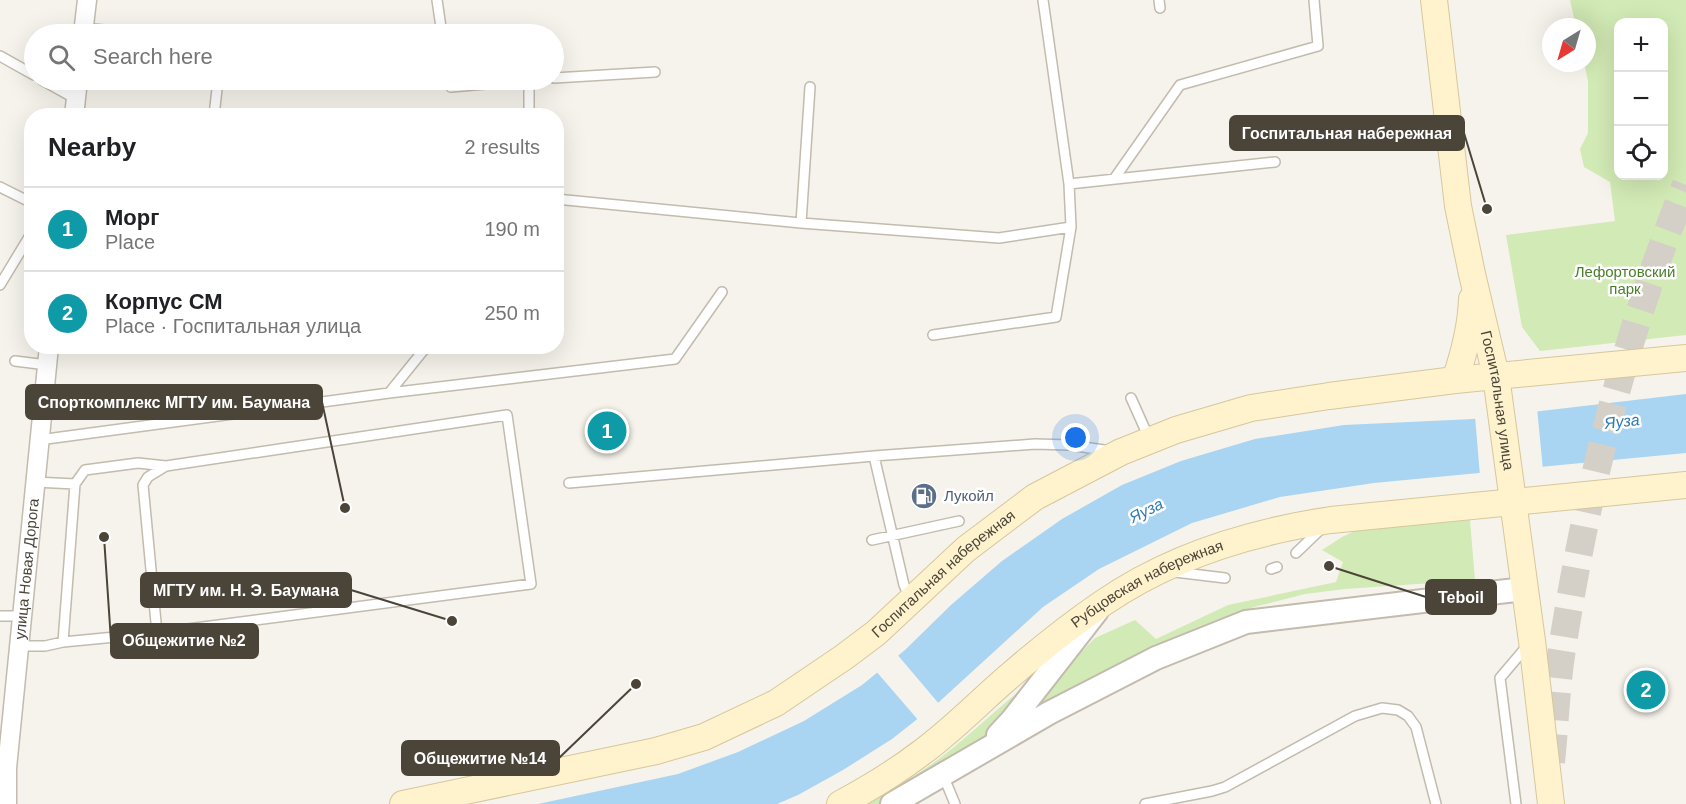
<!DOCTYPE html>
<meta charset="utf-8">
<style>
:root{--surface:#fff;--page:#f6f6f6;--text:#202124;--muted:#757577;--line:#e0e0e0;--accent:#1a73e8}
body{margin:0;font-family:Helvetica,sans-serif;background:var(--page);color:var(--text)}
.controls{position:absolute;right:18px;top:18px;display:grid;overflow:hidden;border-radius:12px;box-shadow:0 6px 24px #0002}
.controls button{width:54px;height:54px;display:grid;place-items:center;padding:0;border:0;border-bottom:2px solid var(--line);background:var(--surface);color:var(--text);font:30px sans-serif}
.compass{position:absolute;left:1542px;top:18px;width:54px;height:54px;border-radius:50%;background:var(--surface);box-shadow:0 6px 24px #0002;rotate:217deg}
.you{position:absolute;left:1076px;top:438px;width:21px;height:21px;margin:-15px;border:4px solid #fff;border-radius:50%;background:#1a73e8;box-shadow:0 0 0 9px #1a73e833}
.badge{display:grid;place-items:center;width:39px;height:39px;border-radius:50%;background:var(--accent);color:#fff;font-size:20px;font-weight:700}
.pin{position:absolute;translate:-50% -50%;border:3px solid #fff;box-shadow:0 2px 6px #0006}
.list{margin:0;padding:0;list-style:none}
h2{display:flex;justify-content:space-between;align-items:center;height:78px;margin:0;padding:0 24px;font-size:26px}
h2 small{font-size:20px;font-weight:400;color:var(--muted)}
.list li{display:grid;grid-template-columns:39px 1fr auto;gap:18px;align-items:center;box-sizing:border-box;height:84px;padding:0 24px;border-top:2px solid var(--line)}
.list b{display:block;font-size:22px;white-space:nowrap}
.list p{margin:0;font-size:20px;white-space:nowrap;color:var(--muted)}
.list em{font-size:20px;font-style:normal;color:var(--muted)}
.icon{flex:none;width:33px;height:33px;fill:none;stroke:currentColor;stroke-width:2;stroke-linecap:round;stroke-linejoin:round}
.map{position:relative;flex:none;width:1686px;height:804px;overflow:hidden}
.search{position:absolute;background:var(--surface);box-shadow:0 6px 24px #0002;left:24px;top:24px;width:540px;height:66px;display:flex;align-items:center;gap:15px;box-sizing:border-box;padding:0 21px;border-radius:33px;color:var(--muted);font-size:22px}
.panel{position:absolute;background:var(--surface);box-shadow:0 6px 24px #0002;left:24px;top:108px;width:540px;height:246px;border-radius:24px}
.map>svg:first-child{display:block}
</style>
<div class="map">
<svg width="1686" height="804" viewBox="0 0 1686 804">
<rect width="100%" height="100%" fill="#f6f3ec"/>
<path fill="#d2eab5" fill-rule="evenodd" d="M 1570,0 L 1686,0 L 1686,335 L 1540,351 L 1522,327 L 1506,235 L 1615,221 L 1610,182 L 1584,167 L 1580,149 L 1588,133 L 1588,81 L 1584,63 L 1587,63 L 1587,27 L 1576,27 ZM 1618,22 L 1664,22 L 1664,176 L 1618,176 Z
M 1470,520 L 1475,580 L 1345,589 L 1305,594 L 1254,607 L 1203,628 L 1025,715 L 1073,660 L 1095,638 L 1135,620 L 1156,639 L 1228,605 L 1336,582 L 1343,562 L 1322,550 L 1342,537 L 1355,531 Z
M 1046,671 L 1006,722 L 962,761 L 881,804 L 868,804 C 900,786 932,766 960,742 C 989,718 1015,692 1046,671 Z"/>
<path fill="#a9d4f2" d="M 1686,394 L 1686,453 L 1374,483 L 1280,497 L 1192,523 L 1099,569 L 1043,607 L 939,702 L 892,739 L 843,770 L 798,795 L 777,804 L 538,804 L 678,774 L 738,752 L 804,721 L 862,685 L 905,650 L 951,605 L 1002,561 L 1062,519 L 1122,485 L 1181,461 L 1255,439 L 1344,425 L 1473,419 Z"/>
<path fill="#f6f3ec" d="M 1537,408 L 1543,470 L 1480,476 L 1475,416 Z
M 896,653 L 940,705 L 919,721 L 875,670 Z"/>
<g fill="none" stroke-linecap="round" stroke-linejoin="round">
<path stroke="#d4d0c8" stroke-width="28" stroke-dasharray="28 14" stroke-linecap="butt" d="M 1551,762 C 1555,724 1556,686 1562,649 C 1587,490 1625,333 1686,185"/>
<defs>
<path id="service" d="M 437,0 L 442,34
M 1159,0 L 1160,8
M 84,28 L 143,34
M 0,56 L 34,75
M 554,78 L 655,72
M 42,80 L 76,99
M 450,80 L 451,87 L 534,80
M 529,111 L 529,80
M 214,116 L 218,80
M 1114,179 L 1180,85 L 1318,46 L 1314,0
M 1069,184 L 1275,162
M 0,187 L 32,203
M 556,199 L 801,223 L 999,238 L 1071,227 L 1069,184 L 1043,0
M 801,223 L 810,87
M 0,285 L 29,237 L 32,236
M 933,335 L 1056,317 L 1071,227
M 15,361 L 47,365
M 389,393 L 675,359 L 722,292
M 1131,398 L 1149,438
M 39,440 L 389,393 L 427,346
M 874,456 L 904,585 L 910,599
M 35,482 L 75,484 L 85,470 L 138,463 L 166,466
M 569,483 L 874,456 L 1035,444 L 1069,445 L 1111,451
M 872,540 L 959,521
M 1296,553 L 1322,528
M 1271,569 L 1277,567
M 1175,572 L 1225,578
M 0,616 L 21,616
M 63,642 L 75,484
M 18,646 L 45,646 L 63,642 L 157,633 L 531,584 L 507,415 L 166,466 L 148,477 L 143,485 L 157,633
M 943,775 L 955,804
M 1145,804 L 1212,791 L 1225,787 L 1355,716 L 1382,708 L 1398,710 L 1408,716 L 1416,727 L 1436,804
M 1516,804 L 1500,678 L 1528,645"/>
<g id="minor">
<path d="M 83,34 L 87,0"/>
<path d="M 74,116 L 78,80"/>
<path id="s1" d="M 7,804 L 7,768 L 49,346"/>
</g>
<path id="tertiary" d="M 998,735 L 1012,720 L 1097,611
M 892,804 L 1049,713 L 1156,658 L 1246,622 L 1524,589"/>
<g id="secondary">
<path id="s2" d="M 1434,0 L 1458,206 L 1472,274 L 1496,376 L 1532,641 L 1551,804"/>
<path d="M 1455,380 C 1464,354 1471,327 1472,299"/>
<path id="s3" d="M 403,804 L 656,751 L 704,737 L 776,703 L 844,657 L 876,633 L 966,549 L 1035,497 L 1121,452 L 1176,430 L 1251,408 L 1329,396 L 1455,380 L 1686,358"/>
<path id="s4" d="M 840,804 C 868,789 896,772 921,753 C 954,729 982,699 1013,673 C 1042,648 1072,624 1103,603 C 1171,556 1251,532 1331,520 L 1686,485"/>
</g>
</defs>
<use href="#service" stroke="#c2bbae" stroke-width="12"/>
<use href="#minor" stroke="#c2bbae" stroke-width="21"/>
<use href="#tertiary" stroke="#c2bbae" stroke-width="26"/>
<use href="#secondary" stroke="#d6c79b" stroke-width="28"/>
<use href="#service" stroke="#fff" stroke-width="9"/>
<use href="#minor" stroke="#fff" stroke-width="18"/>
<use href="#tertiary" stroke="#fff" stroke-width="22"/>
<use href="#secondary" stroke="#fff3cd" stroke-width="26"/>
</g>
<defs>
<symbol id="fuel-disc" viewBox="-11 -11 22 22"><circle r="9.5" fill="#5c6f8a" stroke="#fff"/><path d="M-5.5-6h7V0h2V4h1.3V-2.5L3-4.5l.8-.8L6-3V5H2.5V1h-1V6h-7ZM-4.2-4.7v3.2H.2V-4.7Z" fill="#fff"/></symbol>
</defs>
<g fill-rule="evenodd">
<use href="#fuel-disc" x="909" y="481" width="30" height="30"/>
</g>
<g text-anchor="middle" stroke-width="5" stroke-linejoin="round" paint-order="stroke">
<g font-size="15" fill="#4a7f2a" stroke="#fff">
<text x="1625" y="277">Лефортовский<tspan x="1625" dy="17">парк</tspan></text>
</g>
<g font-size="15" fill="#4b4439" stroke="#fff">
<text dy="5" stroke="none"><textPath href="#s2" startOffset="406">Госпитальная улица</textPath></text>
<text dy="5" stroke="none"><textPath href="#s1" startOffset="236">улица Новая Дорога</textPath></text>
<text dy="5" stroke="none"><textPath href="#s3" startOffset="600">Госпитальная набережная</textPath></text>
<text dy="5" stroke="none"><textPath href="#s4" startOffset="380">Рубцовская набережная</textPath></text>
</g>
<g font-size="15" fill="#4e5e75" stroke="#fff" text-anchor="start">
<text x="944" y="501">Лукойл</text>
</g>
<g font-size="16" font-style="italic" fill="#2e7ab2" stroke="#fff">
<text transform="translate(1622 421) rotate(-7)" y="6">Яуза</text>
<text transform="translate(1146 510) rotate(-27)" y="6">Яуза</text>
</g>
</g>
<path fill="none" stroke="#4b4439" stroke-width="2" d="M1487 209L1464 133M345 508L322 402M452 621L351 590M1329 566L1426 597M104 537L111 641M636 684L559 758"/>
<g fill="#4b4439" stroke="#fff" stroke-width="2">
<circle cx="1487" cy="209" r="6"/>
<circle cx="345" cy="508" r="6"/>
<circle cx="452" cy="621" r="6"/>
<circle cx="1329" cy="566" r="6"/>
<circle cx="104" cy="537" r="6"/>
<circle cx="636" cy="684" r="6"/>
</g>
<g fill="#4b4439" stroke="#4b4439" stroke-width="2">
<rect x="1230" y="116" width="234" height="34" rx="6"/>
<rect x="26" y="385" width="296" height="34" rx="6"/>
<rect x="141" y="573" width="210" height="34" rx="6"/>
<rect x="1426" y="580" width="70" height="34" rx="6"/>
<rect x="111" y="624" width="147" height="34" rx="6"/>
<rect x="402" y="741" width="157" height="34" rx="6"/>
</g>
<g font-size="16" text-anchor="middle" font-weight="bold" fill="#fff">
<text x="1347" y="139">Госпитальная набережная</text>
<text x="174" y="408">Спорткомплекс МГТУ им. Баумана</text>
<text x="246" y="596">МГТУ им. Н. Э. Баумана</text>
<text x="1461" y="603">Teboil</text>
<text x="184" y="646">Общежитие №2</text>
<text x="480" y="764">Общежитие №14</text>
</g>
</svg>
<div class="controls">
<button>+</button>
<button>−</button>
<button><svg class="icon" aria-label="locate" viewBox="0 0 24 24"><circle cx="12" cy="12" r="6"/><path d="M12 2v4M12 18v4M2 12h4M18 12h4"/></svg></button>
</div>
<svg class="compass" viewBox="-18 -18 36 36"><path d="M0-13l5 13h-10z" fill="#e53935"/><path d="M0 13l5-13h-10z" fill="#757577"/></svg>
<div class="you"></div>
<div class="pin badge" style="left:607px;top:431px;background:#0f9aa8">1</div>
<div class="pin badge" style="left:1646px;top:690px;background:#0f9aa8">2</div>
<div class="search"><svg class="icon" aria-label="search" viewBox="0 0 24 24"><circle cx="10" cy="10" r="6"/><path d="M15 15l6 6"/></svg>Search here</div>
<section class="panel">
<h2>Nearby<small>2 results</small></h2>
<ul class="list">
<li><span class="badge" style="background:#0f9aa8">1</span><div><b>Морг</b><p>Place</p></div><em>190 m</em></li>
<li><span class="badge" style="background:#0f9aa8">2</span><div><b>Корпус СМ</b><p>Place · Госпитальная улица</p></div><em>250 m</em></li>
</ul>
</section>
</div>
